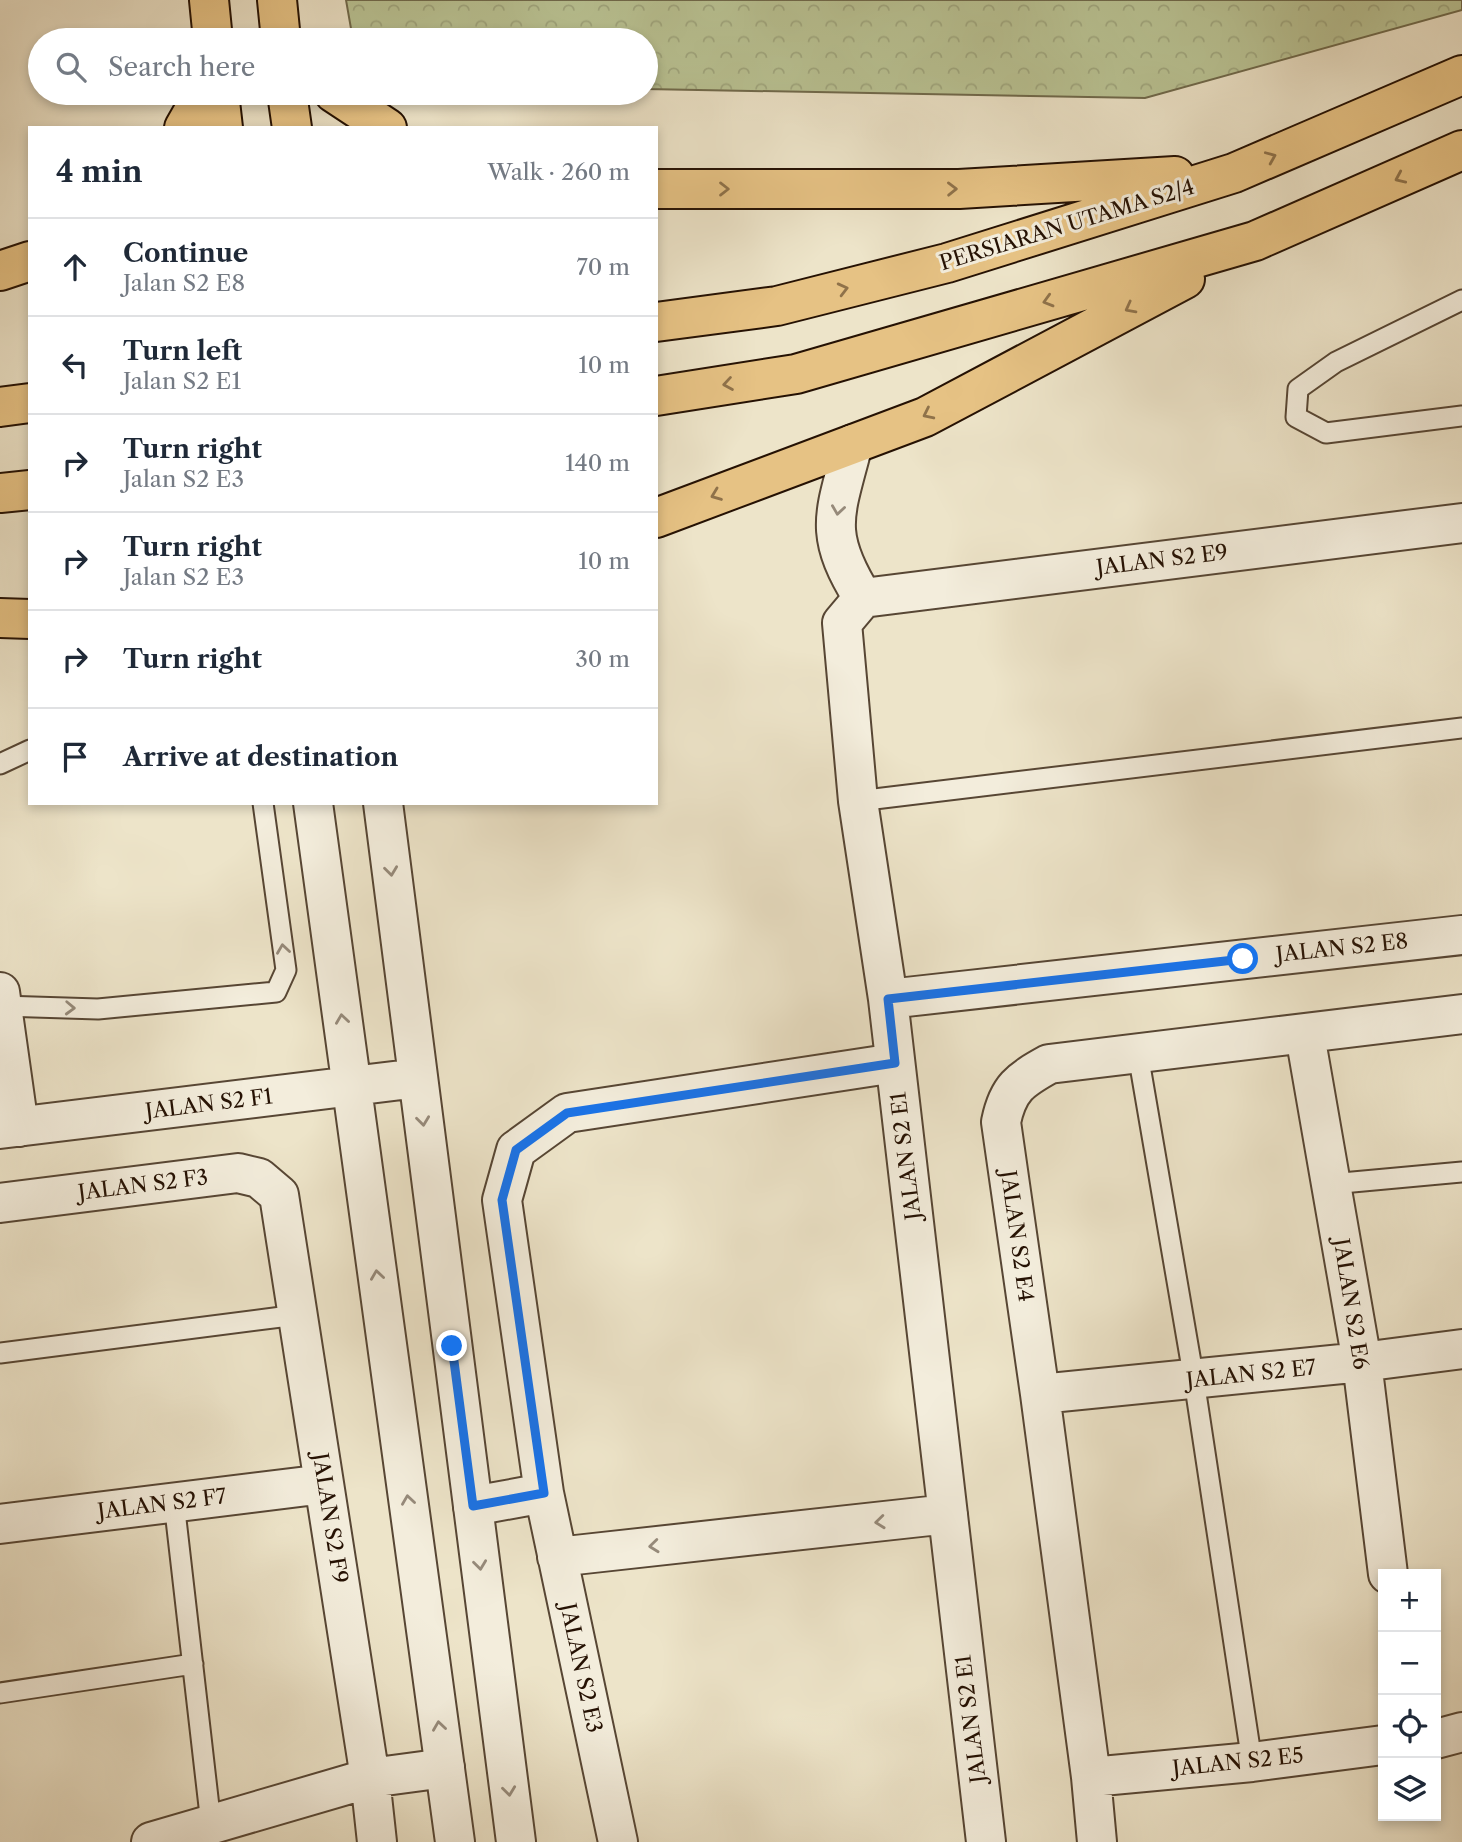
<!DOCTYPE html>
<meta charset="utf-8">
<style>
:root{--surface:#fff;--page:#f2f2f3;--text:#1f2937;--muted:#747a83;--line:#e0e1e3}
body{margin:0;font-family:"Libre Caslon Text",serif;background:var(--page);color:var(--text)}
.controls{position:absolute;right:21px;bottom:21px;display:grid;overflow:hidden;border-radius:0px;box-shadow:0 4px 10px #0003}
.controls button{width:63px;height:63px;display:grid;place-items:center;padding:0;border:0;border-bottom:2px solid var(--line);background:var(--surface);color:var(--text);font:35px sans-serif}
.stop{position:absolute;width:21px;height:21px;margin:-16px;border:5px solid #1a73e8;border-radius:50%;background:#fff}
.stop.end{background:#1a73e8;border-color:#fff;box-shadow:0 2px 7px #0008}
.list{margin:0;padding:0;list-style:none}
h2{display:flex;justify-content:space-between;align-items:center;height:91px;margin:0;padding:0 28px;font-size:30px}
h2 small{font-size:23px;font-weight:400;color:var(--muted)}
.list li{display:grid;grid-template-columns:46px 1fr auto;gap:21px;align-items:center;box-sizing:border-box;height:98px;padding:0 28px;border-top:2px solid var(--line)}
.list b{display:block;font-size:26px;white-space:nowrap}
.list p{margin:0;font-size:23px;white-space:nowrap;color:var(--muted)}
.list em{font-size:23px;font-style:normal;color:var(--muted)}
.icon{flex:none;width:38px;height:38px;fill:none;stroke:currentColor;stroke-width:2;stroke-linecap:round;stroke-linejoin:round}
.map{position:relative;flex:none;width:1462px;height:1842px;overflow:hidden}
.search{position:absolute;background:var(--surface);box-shadow:0 4px 10px #0003;left:28px;top:28px;width:630px;height:77px;display:flex;align-items:center;gap:18px;box-sizing:border-box;padding:0 24px;border-radius:38px;color:var(--muted);font-size:26px}
.panel{position:absolute;background:var(--surface);box-shadow:0 4px 10px #0003;left:28px;top:126px;width:630px;height:679px;border-radius:0px}
.map>svg:first-child{display:block}
</style>
<div class="map">
<svg width="1462" height="1842" viewBox="0 0 1462 1842">
<defs>
<pattern id="forest-crowns" width="20" height="18" patternUnits="userSpaceOnUse" patternTransform="scale(1.75)"><rect width="20" height="18" fill="#bac495"/><path d="M2 6a3 3 0 1 1 6 0M12 15a3 3 0 1 1 6 0" fill="none" stroke="#a0a77f"/></pattern>
</defs>
<rect width="100%" height="100%" fill="#ede4c9"/>
<filter id="stains"><feTurbulence type="fractalNoise" baseFrequency=".00286" numOctaves="4"/><feColorMatrix values="0 0 0 0 .2 0 0 0 0 .09 0 0 0 0 .02 0 0 0 .5 -.17"/></filter>
<radialGradient id="worn" r=".72"><stop offset=".6" stop-color="#630" stop-opacity="0"/><stop offset="1" stop-color="#630" stop-opacity=".3"/></radialGradient>
<path fill="url(#forest-crowns)" stroke="#706a4c" stroke-width="2" d="M 346,0 L 1462,0 L 1462,10 L 1145,98 L 646,89 L 646,40 L 353,40 Z"/>
<g fill="none" stroke-linecap="round" stroke-linejoin="round">
<defs>
<path id="service" d="M 1462,300 L 1336,362 L 1298,389 L 1296,417 L 1326,433 L 1462,416
M 0,764 L 30,750
M 858,801 L 1462,728
M 2,1006 L 98,1009 L 276,992 L 286,970 L 263,803
M 1138,1054 L 1194,1380 L 1252,1762
M 1331,1184 L 1462,1172
M 0,1353 L 297,1315
M 174,1502 L 211,1824
M 0,1693 L 193,1664"/>
<path id="minor" d="M 853,444 C 835,515 822,532 863,598
M 863,598 L 842,623 L 858,801 L 888,999 L 986,1842
M 863,598 L 1462,523
M 0,992 L 19,1127
M 888,999 L 1462,935
M 1305,1035 L 1362,1362 L 1388,1574
M 0,1203 L 238,1173 L 259,1178 L 279,1195 L 370,1778 L 377,1842
M 1040,1394 L 1362,1362 L 1462,1349
M 473,1506 L 544,1493
M 0,1524 L 324,1484
M 557,1557 L 948,1514
M 1436,1739 L 1462,1732
M 1091,1777 L 1252,1762 L 1383,1745
M 151,1842 L 370,1778 L 445,1768
M 618,1842 L 544,1493 L 502,1200 L 516,1150 L 567,1113 L 895,1063
M 1097,1842 L 1091,1777 L 1040,1394 L 1001,1122 C 1008,1088 1020,1080 1049,1064 L 1462,1014"/>
<path id="tertiary" d="M 313,803 L 455,1842
M 383,803 L 516,1842
M 0,1129 L 418,1078"/>
<path id="primary" d="M 209,0 L 213,40
M 277,0 L 281,40
M 219,93 L 223,128
M 287,93 L 292,128
M 334,93 L 387,128
M 184,128 L 204,93
M 656,189 L 959,189 L 1175,176
M 0,271 L 30,261
M 656,322 L 777,306 L 947,263 L 1234,173 L 1462,75
M 656,396 L 796,374 L 1255,241 L 1462,150
M 0,407 L 30,403
M 0,493 L 30,490
M 656,518 L 925,417 L 1185,279
M 0,618 L 30,619"/>
</defs>
<use href="#service" stroke="#574634" stroke-width="23"/>
<use href="#minor" stroke="#574634" stroke-width="42"/>
<use href="#tertiary" stroke="#574634" stroke-width="42"/>
<use href="#primary" stroke="#251103" stroke-width="42"/>
<use href="#service" stroke="#f3eddc" stroke-width="19"/>
<use href="#minor" stroke="#f3eddc" stroke-width="38"/>
<use href="#tertiary" stroke="#f3eddc" stroke-width="38"/>
<use href="#primary" stroke="#e6c284" stroke-width="38"/>
</g>
<defs><path id="oneway-chevron" d="M-2-3.5L2.5 0L-2 3.5" fill="none" stroke-width="1.6" stroke-linecap="round" stroke-linejoin="round" transform="scale(1.75)"/></defs>
<g stroke="#8f724a">
<use href="#oneway-chevron" transform="translate(1271 157) rotate(-23)"/>
<use href="#oneway-chevron" transform="translate(1400 178) rotate(156)"/>
<use href="#oneway-chevron" transform="translate(724 189)"/>
<use href="#oneway-chevron" transform="translate(952 189) rotate(-1)"/>
<use href="#oneway-chevron" transform="translate(843 289) rotate(-14)"/>
<use href="#oneway-chevron" transform="translate(1048 301) rotate(164)"/>
<use href="#oneway-chevron" transform="translate(1130 308) rotate(152)"/>
<use href="#oneway-chevron" transform="translate(728 384) rotate(171)"/>
<use href="#oneway-chevron" transform="translate(928 414) rotate(154)"/>
<use href="#oneway-chevron" transform="translate(716 495) rotate(159)"/>
</g>
<g stroke="#968a7a">
<use href="#oneway-chevron" transform="translate(838 510) rotate(98)"/>
<use href="#oneway-chevron" transform="translate(391 871) rotate(83)"/>
<use href="#oneway-chevron" transform="translate(283 949) rotate(-98)"/>
<use href="#oneway-chevron" transform="translate(70 1008) rotate(2)"/>
<use href="#oneway-chevron" transform="translate(342 1019) rotate(-98)"/>
<use href="#oneway-chevron" transform="translate(423 1121) rotate(83)"/>
<use href="#oneway-chevron" transform="translate(377 1275) rotate(-98)"/>
<use href="#oneway-chevron" transform="translate(408 1500) rotate(-98)"/>
<use href="#oneway-chevron" transform="translate(880 1522) rotate(174)"/>
<use href="#oneway-chevron" transform="translate(654 1546) rotate(174)"/>
<use href="#oneway-chevron" transform="translate(480 1565) rotate(83)"/>
<use href="#oneway-chevron" transform="translate(439 1726) rotate(-98)"/>
<use href="#oneway-chevron" transform="translate(509 1791) rotate(83)"/>
</g>
<g fill="none" stroke-linecap="round" stroke-linejoin="round">
<path stroke="#1a73e8" stroke-width="9" d="M 452,1346 L 473,1506 L 544,1493 L 502,1200 L 516,1150 L 567,1113 L 895,1063 L 888,999 L 1243,959"/>
</g>
<g text-anchor="middle" stroke-width="6" stroke-linejoin="round" paint-order="stroke">
<g font-size="21" fill="#251103" stroke="#f3eddc">
<text transform="translate(1067 225) rotate(-17)" y="7">PERSIARAN UTAMA S2/4</text>
<text transform="translate(1162 560) rotate(-7)" y="7">JALAN S2 E9</text>
<text transform="translate(1342 948) rotate(-6)" y="7">JALAN S2 E8</text>
<text transform="translate(209 1104) rotate(-7)" y="7">JALAN S2 F1</text>
<text transform="translate(906 1156) rotate(-97)" y="7">JALAN S2 E1</text>
<text transform="translate(143 1185) rotate(-7)" y="7">JALAN S2 F3</text>
<text transform="translate(1017 1236) rotate(82)" y="7">JALAN S2 E4</text>
<text transform="translate(1351 1304) rotate(81)" y="7">JALAN S2 E6</text>
<text transform="translate(1251 1374) rotate(-6)" y="7">JALAN S2 E7</text>
<text transform="translate(162 1504) rotate(-7)" y="7">JALAN S2 F7</text>
<text transform="translate(330 1518) rotate(81)" y="7">JALAN S2 F9</text>
<text transform="translate(581 1668) rotate(78)" y="7">JALAN S2 E3</text>
<text transform="translate(971 1719) rotate(-97)" y="7">JALAN S2 E1</text>
<text transform="translate(1238 1762) rotate(-6)" y="7">JALAN S2 E5</text>
</g>
</g>
<rect width="100%" height="100%" filter="url(#stains)"/>
<rect width="100%" height="100%" fill="url(#worn)"/>
</svg>
<div class="controls">
<button>+</button>
<button>−</button>
<button><svg class="icon" aria-label="locate" viewBox="0 0 24 24"><circle cx="12" cy="12" r="6"/><path d="M12 2v4M12 18v4M2 12h4M18 12h4"/></svg></button>
<button><svg class="icon" aria-label="layers" viewBox="0 0 24 24"><path d="M12 4l9 5-9 5-9-5zM3 14l9 5 9-5"/></svg></button>
</div>
<div class="stop" style="left:1243px;top:959px"></div>
<div class="stop end" style="left:452px;top:1346px"></div>
<div class="search"><svg class="icon" aria-label="search" viewBox="0 0 24 24"><circle cx="10" cy="10" r="6"/><path d="M15 15l6 6"/></svg>Search here</div>
<section class="panel">
<h2>4 min<small>Walk · 260 m</small></h2>
<ul class="list">
<li><svg class="icon" aria-label="ahead" viewBox="0 0 24 24"><path d="M12 20V5M6 11l6-6 6 6"/></svg><div><b>Continue</b><p>Jalan S2 E8</p></div><em>70 m</em></li>
<li><svg class="icon" aria-label="left" viewBox="0 0 24 24"><path d="M17 20v-9H6M10 6l-5 5 5 5"/></svg><div><b>Turn left</b><p>Jalan S2 E1</p></div><em>10 m</em></li>
<li><svg class="icon" aria-label="right" viewBox="0 0 24 24"><path d="M7 20v-9h11M14 6l5 5-5 5"/></svg><div><b>Turn right</b><p>Jalan S2 E3</p></div><em>140 m</em></li>
<li><svg class="icon" aria-label="right" viewBox="0 0 24 24"><path d="M7 20v-9h11M14 6l5 5-5 5"/></svg><div><b>Turn right</b><p>Jalan S2 E3</p></div><em>10 m</em></li>
<li><svg class="icon" aria-label="right" viewBox="0 0 24 24"><path d="M7 20v-9h11M14 6l5 5-5 5"/></svg><div><b>Turn right</b></div><em>30 m</em></li>
<li><svg class="icon" aria-label="arrive" viewBox="0 0 24 24"><path d="M6 21V4h12l-3 4 3 4H6"/></svg><div><b>Arrive at destination</b></div></li>
</ul>
</section>
</div>
